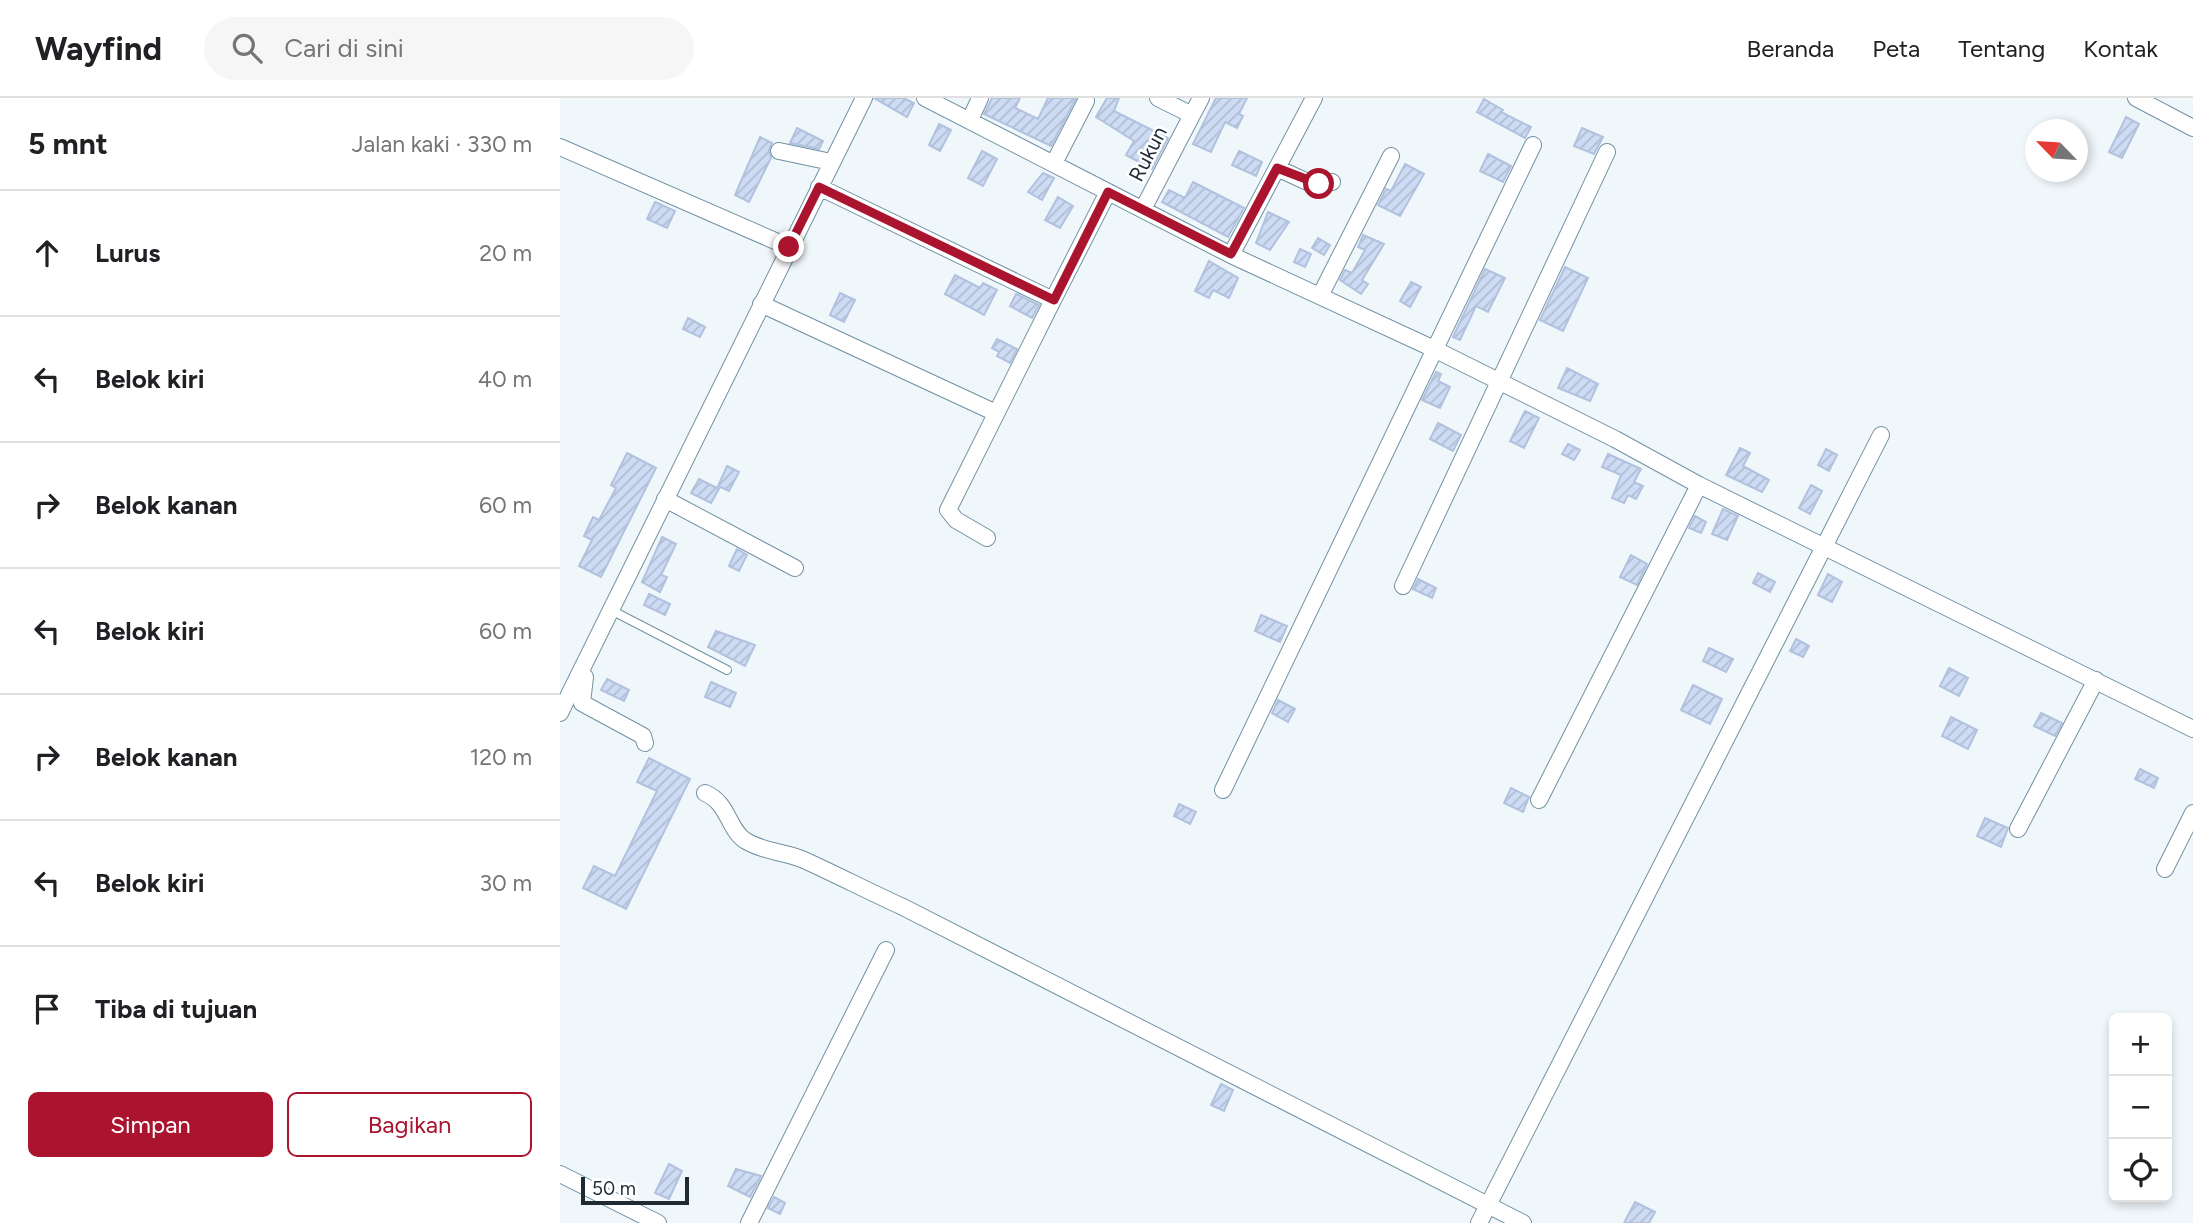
<!DOCTYPE html>
<html lang="id">
<meta charset="utf-8">
<style>
:root{--surface:#fff;--page:#f6f6f6;--text:#202124;--muted:#757577;--line:#e0e0e0;--accent:#ab142e}
body{margin:0;font-family:Figtree,sans-serif;background:var(--page);color:var(--text)}
.controls{position:absolute;right:21px;bottom:21px;display:grid;overflow:hidden;border-radius:10px;box-shadow:0 4px 10px #0003}
.controls button{width:63px;height:63px;display:grid;place-items:center;padding:0;border:0;border-bottom:2px solid var(--line);background:var(--surface);color:var(--text);font:35px sans-serif}
.compass{position:absolute;left:1465px;top:21px;width:63px;height:63px;border-radius:50%;background:var(--surface);box-shadow:0 4px 10px #0003;rotate:295deg}
.scale{position:absolute;left:21px;bottom:18px;width:108px;box-sizing:border-box;padding-left:7px;border:4px solid #1e2b32;border-top:0;font-size:19px;line-height:24px;white-space:nowrap;color:#1e2b32;-webkit-text-stroke:5px #fff;paint-order:stroke}
.stop{position:absolute;width:21px;height:21px;margin:-16px;border:5px solid #ab142e;border-radius:50%;background:#fff}
.stop.end{background:#ab142e;border-color:#fff;box-shadow:0 2px 7px #0008}
.list{margin:0;padding:0;list-style:none}
h2{display:flex;justify-content:space-between;align-items:center;height:91px;margin:0;padding:0 28px;font-size:30px}
h2 small{font-size:23px;font-weight:400;color:var(--muted)}
.list li{display:grid;grid-template-columns:46px 1fr auto;gap:21px;align-items:center;box-sizing:border-box;height:126px;padding:0 28px;border-top:2px solid var(--line)}
.list b{display:block;font-size:26px;white-space:nowrap}
.list em{font-size:23px;font-style:normal;color:var(--muted)}
.actions{display:flex;gap:14px;padding:21px 28px}
.actions a{flex:1;padding:16px 0;border:2px solid var(--accent);border-radius:10px;text-align:center;font-size:24px;color:var(--accent)}
.actions .main{background:var(--accent);color:#fff}
.icon{flex:none;width:38px;height:38px;fill:none;stroke:currentColor;stroke-width:2;stroke-linecap:round;stroke-linejoin:round}
.map{position:relative;flex:none;width:1633px;height:1125px;overflow:hidden}
header{display:flex;align-items:center;gap:42px;box-sizing:border-box;height:98px;padding:0 35px;background:var(--surface);border-bottom:2px solid var(--line)}
header strong{font-size:33px}
nav{display:flex;gap:38px;margin-inline-start:auto;font-size:24px}
.search{width:490px;height:63px;background:var(--page);display:flex;align-items:center;gap:18px;box-sizing:border-box;padding:0 24px;border-radius:38px;color:var(--muted);font-size:26px}
main{display:flex}
aside{flex:1;background:var(--surface)}
.map>svg:first-child{display:block}
</style>
<header>
<strong>Wayfind</strong>
<div class="search"><svg class="icon" aria-label="search" viewBox="0 0 24 24"><circle cx="10" cy="10" r="6"/><path d="M15 15l6 6"/></svg>Cari di sini</div>
<nav><a>Beranda</a><a>Peta</a><a>Tentang</a><a>Kontak</a></nav>
</header>
<main>
<aside>
<h2>5 mnt<small>Jalan kaki · 330 m</small></h2>
<ul class="list">
<li><svg class="icon" aria-label="ahead" viewBox="0 0 24 24"><path d="M12 20V5M6 11l6-6 6 6"/></svg><div><b>Lurus</b></div><em>20 m</em></li>
<li><svg class="icon" aria-label="left" viewBox="0 0 24 24"><path d="M17 20v-9H6M10 6l-5 5 5 5"/></svg><div><b>Belok kiri</b></div><em>40 m</em></li>
<li><svg class="icon" aria-label="right" viewBox="0 0 24 24"><path d="M7 20v-9h11M14 6l5 5-5 5"/></svg><div><b>Belok kanan</b></div><em>60 m</em></li>
<li><svg class="icon" aria-label="left" viewBox="0 0 24 24"><path d="M17 20v-9H6M10 6l-5 5 5 5"/></svg><div><b>Belok kiri</b></div><em>60 m</em></li>
<li><svg class="icon" aria-label="right" viewBox="0 0 24 24"><path d="M7 20v-9h11M14 6l5 5-5 5"/></svg><div><b>Belok kanan</b></div><em>120 m</em></li>
<li><svg class="icon" aria-label="left" viewBox="0 0 24 24"><path d="M17 20v-9H6M10 6l-5 5 5 5"/></svg><div><b>Belok kiri</b></div><em>30 m</em></li>
<li><svg class="icon" aria-label="arrive" viewBox="0 0 24 24"><path d="M6 21V4h12l-3 4 3 4H6"/></svg><div><b>Tiba di tujuan</b></div></li>
</ul>
<div class="actions"><a class="main">Simpan</a><a>Bagikan</a></div>
</aside>
<div class="map">
<svg width="1633" height="1125" viewBox="0 0 1633 1125">
<defs>
<pattern id="building-hatch" width="6" height="6" patternUnits="userSpaceOnUse" patternTransform="scale(1.75)"><rect width="6" height="6" fill="#cddbf4"/><path d="M-1 1l2-2M0 6l6-6M5 7l2-2" fill="none" stroke="#b0bcd2"/></pattern>
</defs>
<rect width="100%" height="100%" fill="#f0f7fb"/>
<path fill="url(#building-hatch)" stroke="#b1c1de" stroke-width="2" d="M 314,0 L 343,0 L 354,5 L 347,19 Z
M 432,0 L 460,0 L 455,10 L 478,21 L 488,0 L 516,0 L 491,48 L 424,16 Z
M 547,0 L 559,0 L 554,13 L 608,40 L 592,71 L 566,57 L 574,43 L 536,19 Z
M 656,0 L 687,0 L 679,16 L 683,18 L 677,30 L 665,24 L 651,54 L 633,46 Z
M 924,1 L 943,12 L 941,14 L 971,29 L 965,40 L 917,14 Z
M 1566,19 L 1579,26 L 1562,60 L 1549,54 Z
M 379,26 L 391,32 L 380,53 L 369,47 Z
M 237,30 L 263,43 L 259,51 L 230,45 Z
M 1022,30 L 1043,39 L 1034,56 L 1014,48 Z
M 200,39 L 212,45 L 209,52 L 211,60 L 189,104 L 175,97 Z
M 422,53 L 437,61 L 423,88 L 408,80 Z
M 679,53 L 702,64 L 696,78 L 672,67 Z
M 928,56 L 951,68 L 943,84 L 920,73 Z
M 845,66 L 864,76 L 840,118 L 818,107 L 826,91 L 831,93 Z
M 483,75 L 494,80 L 482,102 L 468,94 Z
M 633,84 L 684,110 L 668,139 L 602,104 L 609,92 L 625,100 Z
M 498,99 L 513,108 L 500,130 L 485,122 Z
M 95,104 L 115,113 L 107,130 L 87,121 Z
M 708,114 L 729,124 L 710,152 L 696,145 Z
M 803,137 L 824,146 L 802,182 L 808,186 L 801,196 L 780,182 L 785,172 L 792,175 L 805,152 L 798,149 Z
M 758,140 L 770,147 L 764,157 L 752,150 Z
M 740,151 L 751,156 L 745,169 L 734,164 Z
M 649,163 L 678,180 L 669,200 L 653,192 L 649,200 L 635,193 Z
M 1005,169 L 1028,180 L 1003,233 L 980,222 Z
M 925,171 L 945,180 L 928,214 L 916,208 L 900,242 L 893,239 Z
M 395,177 L 420,190 L 423,185 L 437,192 L 424,217 L 385,196 Z
M 851,184 L 861,189 L 850,209 L 840,203 Z
M 280,195 L 295,202 L 284,224 L 270,217 Z
M 456,196 L 479,207 L 472,220 L 450,208 Z
M 128,220 L 145,229 L 140,239 L 123,231 Z
M 437,241 L 457,251 L 450,265 L 437,258 L 439,254 L 432,250 Z
M 1007,270 L 1038,286 L 1030,303 L 998,290 Z
M 876,274 L 881,276 L 878,283 L 890,289 L 880,310 L 862,302 Z
M 965,313 L 979,320 L 964,350 L 950,343 Z
M 878,325 L 901,337 L 893,353 L 870,341 Z
M 1008,346 L 1020,352 L 1014,362 L 1002,356 Z
M 1180,350 L 1190,355 L 1183,368 L 1209,382 L 1202,394 L 1166,377 Z
M 1266,351 L 1277,357 L 1269,373 L 1258,367 Z
M 67,355 L 96,370 L 41,479 L 19,468 L 32,442 L 24,438 L 33,419 L 39,422 L 56,390 L 51,387 Z
M 1048,356 L 1081,371 L 1074,384 L 1083,388 L 1076,401 L 1068,397 L 1064,405 L 1052,400 L 1061,377 L 1042,369 Z
M 167,368 L 179,374 L 169,393 L 158,388 Z
M 139,381 L 159,391 L 151,405 L 131,395 Z
M 1251,387 L 1262,393 L 1250,416 L 1239,410 Z
M 1163,411 L 1178,418 L 1167,442 L 1152,436 Z
M 1135,418 L 1146,424 L 1141,435 L 1129,430 Z
M 102,439 L 116,446 L 101,477 L 107,479 L 100,494 L 82,484 Z
M 177,451 L 187,457 L 179,473 L 169,468 Z
M 1071,457 L 1087,466 L 1077,487 L 1060,479 Z
M 1198,475 L 1215,484 L 1210,494 L 1193,485 Z
M 1268,476 L 1282,484 L 1272,504 L 1258,497 Z
M 858,481 L 876,490 L 872,500 L 853,491 Z
M 89,496 L 110,506 L 105,517 L 84,507 Z
M 701,517 L 727,528 L 720,544 L 695,533 Z
M 156,533 L 195,547 L 185,568 L 148,549 Z
M 1236,541 L 1249,548 L 1243,559 L 1230,553 Z
M 1149,550 L 1173,561 L 1166,574 L 1143,563 Z
M 1389,570 L 1408,580 L 1399,598 L 1380,588 Z
M 47,581 L 69,592 L 64,603 L 41,592 Z
M 151,584 L 176,595 L 170,609 L 145,599 Z
M 1133,587 L 1162,601 L 1150,626 L 1121,612 Z
M 718,602 L 735,611 L 728,624 L 712,615 Z
M 1481,615 L 1502,625 L 1495,638 L 1474,628 Z
M 1391,619 L 1417,632 L 1408,651 L 1382,638 Z
M 89,660 L 130,681 L 66,811 L 23,790 L 34,768 L 55,778 L 97,693 L 77,684 Z
M 1580,671 L 1598,680 L 1594,690 L 1575,681 Z
M 951,690 L 969,699 L 963,714 L 944,705 Z
M 619,706 L 636,714 L 630,726 L 614,718 Z
M 1425,720 L 1448,730 L 1441,749 L 1417,738 Z
M 661,986 L 673,992 L 664,1013 L 651,1007 Z
M 109,1066 L 122,1073 L 109,1101 L 95,1095 Z
M 176,1071 L 201,1078 L 190,1099 L 168,1088 Z
M 214,1099 L 225,1105 L 220,1116 L 208,1110 Z
M 1075,1104 L 1095,1114 L 1089,1125 L 1064,1125 Z"/>
<g fill="none" stroke-linecap="round" stroke-linejoin="round">
<defs>
<path id="lane" d="M 49,511 L 167,572"/>
<path id="street" d="M 365,0 L 671,157 L 874,251 L 1055,341 L 1139,387 L 1633,631
M 1576,0 L 1633,30
M 632,17 L 641,0
M 410,22 L 420,0
M 0,49 L 229,149
M 219,53 L 271,64
M 494,65 L 526,3
M 717,70 L 752,86 L 772,84
M 259,89 L 493,202 L 548,94
M 583,111 L 632,17 L 598,0
M 671,157 L 754,0
M 760,198 L 831,58
M 201,206 L 436,315
M 105,401 L 235,470
M 427,440 L 396,422 L 388,412 L 493,202
M 843,488 L 1047,54
M 25,579 L 22,605 L 83,638 L 85,645
M 0,615 L 304,0
M 663,692 L 973,47
M 145,695 C 169,705 168,732 186,743 C 204,754 226,754 244,762 C 277,777 310,794 343,809 L 963,1125
M 979,702 L 1139,387
M 1458,731 L 1536,582
M 1605,771 L 1633,715
M 0,1076 L 98,1125
M 189,1125 L 326,852
M 919,1125 L 1321,337"/>
</defs>
<use href="#lane" stroke="#7191a3" stroke-width="10"/>
<use href="#street" stroke="#7191a3" stroke-width="18"/>
<use href="#lane" stroke="#fff" stroke-width="8"/>
<use href="#street" stroke="#fff" stroke-width="16"/>
</g>
<g fill="none" stroke-linecap="round" stroke-linejoin="round">
<path stroke="#ab142e" stroke-width="9" d="M 229,149 L 259,89 L 494,202 L 548,94 L 671,156 L 717,70 L 759,86"/>
</g>
<g text-anchor="middle" stroke-width="5" stroke-linejoin="round" paint-order="stroke">
<g font-size="21" fill="#1e2b32" stroke="#fff">
<text transform="translate(588 56) rotate(-63)" y="7">Rukun</text>
</g>
</g>
</svg>
<div class="controls">
<button>+</button>
<button>−</button>
<button><svg class="icon" aria-label="locate" viewBox="0 0 24 24"><circle cx="12" cy="12" r="6"/><path d="M12 2v4M12 18v4M2 12h4M18 12h4"/></svg></button>
</div>
<svg class="compass" viewBox="-18 -18 36 36"><path d="M0-13l5 13h-10z" fill="#e53935"/><path d="M0 13l5-13h-10z" fill="#757577"/></svg>
<div class="scale">50 m</div>
<div class="stop" style="left:759px;top:86px"></div>
<div class="stop end" style="left:229px;top:149px"></div>
</div>
</main>
